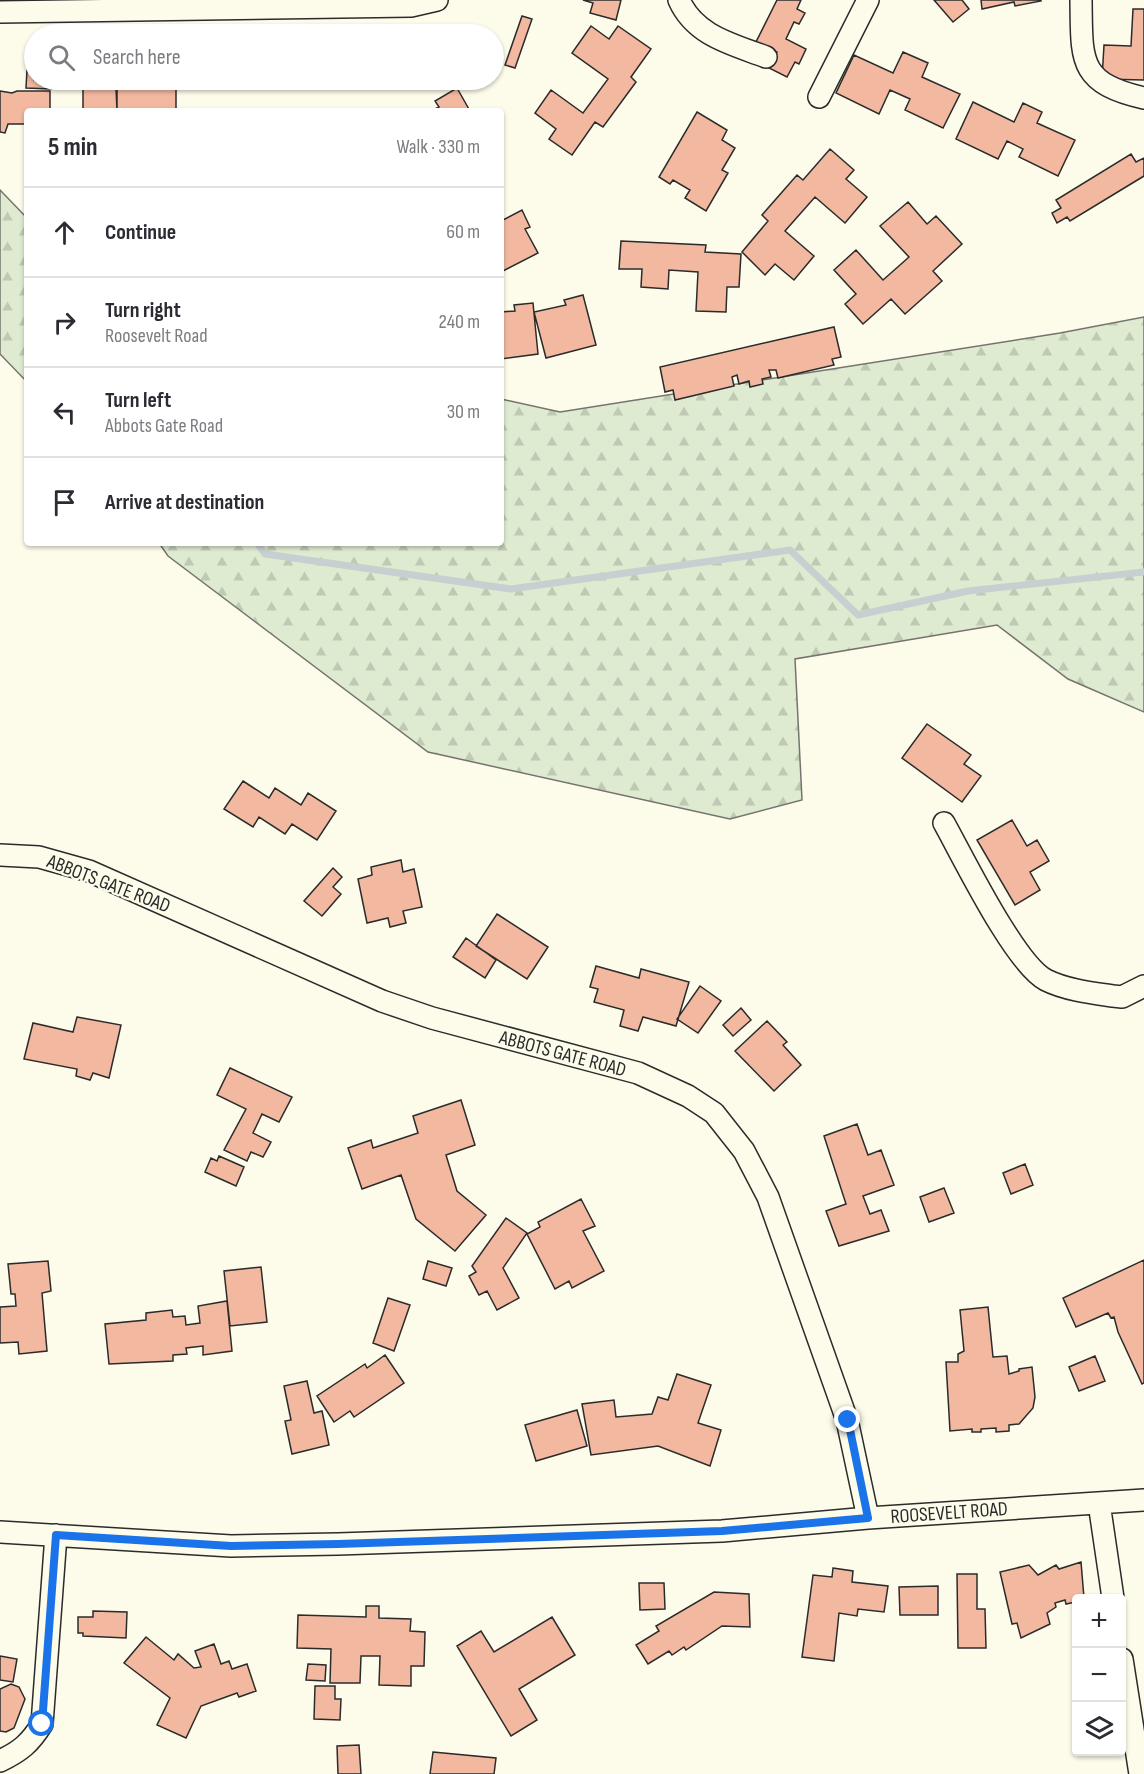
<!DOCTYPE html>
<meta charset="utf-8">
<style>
:root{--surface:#fff;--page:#f7f7f7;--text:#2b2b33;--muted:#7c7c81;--line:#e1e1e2}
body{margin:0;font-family:"Sofia Sans Condensed",sans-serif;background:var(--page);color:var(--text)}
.controls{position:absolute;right:18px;bottom:18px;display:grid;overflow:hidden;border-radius:6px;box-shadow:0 2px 4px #0004}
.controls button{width:54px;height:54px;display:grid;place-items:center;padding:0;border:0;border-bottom:2px solid var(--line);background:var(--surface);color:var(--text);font:30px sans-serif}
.stop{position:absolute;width:18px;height:18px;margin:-14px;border:4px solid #1a73e8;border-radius:50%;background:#fff}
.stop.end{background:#1a73e8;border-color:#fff;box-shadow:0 2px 6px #0008}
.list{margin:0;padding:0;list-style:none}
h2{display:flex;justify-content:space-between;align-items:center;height:78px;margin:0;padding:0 24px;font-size:26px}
h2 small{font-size:20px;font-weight:400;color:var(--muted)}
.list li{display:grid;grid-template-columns:39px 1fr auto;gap:18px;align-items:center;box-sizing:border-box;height:90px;padding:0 24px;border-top:2px solid var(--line)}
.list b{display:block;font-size:22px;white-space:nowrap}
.list p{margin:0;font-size:20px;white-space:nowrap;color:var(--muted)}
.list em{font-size:20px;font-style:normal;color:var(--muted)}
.icon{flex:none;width:33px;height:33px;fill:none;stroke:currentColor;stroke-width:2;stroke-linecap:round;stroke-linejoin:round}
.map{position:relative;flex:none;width:1144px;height:1774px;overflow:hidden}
.search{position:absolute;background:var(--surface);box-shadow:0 2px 4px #0004;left:24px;top:24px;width:480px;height:66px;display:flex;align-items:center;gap:15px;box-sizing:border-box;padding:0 21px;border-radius:33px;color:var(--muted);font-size:22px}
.panel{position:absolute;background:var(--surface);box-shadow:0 2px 4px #0004;left:24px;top:108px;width:480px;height:438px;border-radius:6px}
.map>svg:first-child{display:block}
</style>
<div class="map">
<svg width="1144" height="1774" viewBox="0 0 1144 1774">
<defs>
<pattern id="forest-firs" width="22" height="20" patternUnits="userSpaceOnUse" patternTransform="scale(1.5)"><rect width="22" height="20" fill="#deebd1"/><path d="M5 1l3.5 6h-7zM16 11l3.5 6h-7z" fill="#bfcab4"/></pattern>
</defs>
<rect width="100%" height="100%" fill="#fdfbea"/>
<path fill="url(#forest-firs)" stroke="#74746e" stroke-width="1.5" d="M 0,190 L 27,218 L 27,382 L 0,354 Z
M 1144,317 L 1144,712 L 1068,679 L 997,625 L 795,659 L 802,800 L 730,819 L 428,752 L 168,556 L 159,543 L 501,543 L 501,399 L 560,412 L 1060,333 Z"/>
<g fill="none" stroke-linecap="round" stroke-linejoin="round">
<path stroke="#c7d0d0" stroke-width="7" d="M 257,543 L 265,554 L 511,589 L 790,550 L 858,615 L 968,591 L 1144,572"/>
</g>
<path fill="#f2b8a0" stroke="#2b2b2b" stroke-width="1.5" d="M 583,0 L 621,0 L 616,20 L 590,13 L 593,3 Z
M 777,0 L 801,0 L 797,9 L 805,13 L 799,24 L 794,22 L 786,39 L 806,49 L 799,64 L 795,62 L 787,77 L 769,68 L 777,52 L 756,42 Z
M 934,0 L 962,0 L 969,9 L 953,22 Z
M 981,0 L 1041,0 L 1041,1 L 1015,6 L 1014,2 L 982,9 Z
M 1133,9 L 1144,9 L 1144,80 L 1102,79 L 1104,45 L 1131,46 Z
M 522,16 L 532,19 L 515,68 L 505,65 Z
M 591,26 L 609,39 L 618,26 L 651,49 L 631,77 L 636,82 L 603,127 L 595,122 L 572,155 L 549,139 L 556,129 L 535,113 L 551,90 L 583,113 L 608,79 L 572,53 Z
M 903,52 L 928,63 L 922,77 L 960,94 L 943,128 L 905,110 L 910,99 L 890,90 L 879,114 L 836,93 L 854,55 L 893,73 Z
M 27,70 L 34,70 L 34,80 L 48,80 L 51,89 L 26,88 Z
M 176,82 L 176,111 L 117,111 L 117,87 L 113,87 L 113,83 Z
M 116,88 L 117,111 L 83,111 L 83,89 Z
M 457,88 L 470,111 L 431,111 L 439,107 L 435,101 Z
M 0,91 L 12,93 L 17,91 L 50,91 L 50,111 L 27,111 L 27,124 L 8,124 L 5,133 L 0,132 Z
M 973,102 L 1014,122 L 1023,103 L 1042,112 L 1037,123 L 1075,140 L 1058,176 L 1019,157 L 1023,149 L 1007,141 L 998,159 L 956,139 Z
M 697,112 L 727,130 L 722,140 L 735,148 L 722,170 L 728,173 L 706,211 L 685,198 L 690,190 L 673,180 L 670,184 L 659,177 Z
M 830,149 L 854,170 L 846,179 L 867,197 L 845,223 L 815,197 L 785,231 L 814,256 L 794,280 L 775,264 L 765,275 L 742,252 L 768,221 L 762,215 L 797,175 L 803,180 Z
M 1131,154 L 1136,162 L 1144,158 L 1144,176 L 1070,221 L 1067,217 L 1057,223 L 1052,213 L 1061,208 L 1056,200 Z
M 908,202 L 927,224 L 936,216 L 962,244 L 933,271 L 942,281 L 905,314 L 891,299 L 863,324 L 845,304 L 856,294 L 834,270 L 856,250 L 883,280 L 909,257 L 880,226 Z
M 522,210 L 530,227 L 525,229 L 538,253 L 501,272 L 501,221 Z
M 621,241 L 706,245 L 705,252 L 741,254 L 739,287 L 727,287 L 726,312 L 696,311 L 698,272 L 669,270 L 668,289 L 641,287 L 642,269 L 619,269 Z
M 583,295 L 596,345 L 546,358 L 534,312 L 566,305 L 564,300 Z
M 533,303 L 538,354 L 501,359 L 501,312 L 515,311 L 514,305 Z
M 834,327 L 841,357 L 832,359 L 834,365 L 778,378 L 776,370 L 769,370 L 771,377 L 762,379 L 763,384 L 750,387 L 749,381 L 739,384 L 737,375 L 732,377 L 734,386 L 675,400 L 673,390 L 665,392 L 660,367 Z
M 927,724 L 971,755 L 964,764 L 981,776 L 962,802 L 902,758 Z
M 243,781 L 269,798 L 275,788 L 301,805 L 308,793 L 336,811 L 317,840 L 292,824 L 285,834 L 259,817 L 253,827 L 224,809 Z
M 1012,820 L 1027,846 L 1037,840 L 1049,861 L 1030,872 L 1040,890 L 1015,905 L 977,840 Z
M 401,860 L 403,872 L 414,869 L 422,907 L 403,911 L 406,923 L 390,927 L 388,918 L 367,923 L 358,879 L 372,875 L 371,867 Z
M 333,868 L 342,877 L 333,887 L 341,894 L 322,916 L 304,901 Z
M 497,914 L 548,947 L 527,979 L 476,946 Z
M 466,938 L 496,960 L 485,978 L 453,957 Z
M 596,966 L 639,978 L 641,969 L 689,982 L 676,1026 L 643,1017 L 638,1031 L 620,1026 L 624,1010 L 594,1002 L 598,989 L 590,987 Z
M 700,986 L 721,1001 L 698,1033 L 677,1019 Z
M 741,1008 L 751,1020 L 733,1036 L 723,1025 Z
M 77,1017 L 121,1025 L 109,1078 L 93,1073 L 90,1080 L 76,1076 L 77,1069 L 24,1059 L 33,1023 L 73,1032 Z
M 767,1021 L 787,1042 L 783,1045 L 801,1065 L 774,1091 L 735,1051 Z
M 230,1068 L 292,1097 L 279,1122 L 262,1114 L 253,1133 L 271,1142 L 263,1157 L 251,1152 L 247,1161 L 224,1150 L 246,1109 L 217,1095 Z
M 461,1100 L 475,1145 L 446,1155 L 457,1191 L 486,1215 L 455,1251 L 416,1219 L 401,1175 L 362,1189 L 348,1148 L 371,1140 L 373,1148 L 418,1133 L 413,1116 Z
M 857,1124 L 868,1155 L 881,1150 L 894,1185 L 863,1196 L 870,1214 L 881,1210 L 889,1231 L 839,1246 L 826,1211 L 846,1204 L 824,1136 Z
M 219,1156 L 244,1167 L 236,1186 L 205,1172 L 211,1158 L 217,1161 Z
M 1025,1164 L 1033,1185 L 1011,1194 L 1003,1173 Z
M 944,1188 L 954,1213 L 929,1222 L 920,1197 Z
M 581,1199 L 595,1226 L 583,1231 L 604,1271 L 572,1288 L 569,1281 L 555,1289 L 527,1234 L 540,1227 L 538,1222 Z
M 506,1218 L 527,1233 L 503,1268 L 519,1298 L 497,1310 L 487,1291 L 479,1295 L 469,1276 L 476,1272 L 472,1266 Z
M 1144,1260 L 1144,1383 L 1142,1384 L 1118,1332 L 1114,1317 L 1111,1318 L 1108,1313 L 1076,1327 L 1063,1298 Z
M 48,1261 L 51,1291 L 42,1293 L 47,1351 L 19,1354 L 18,1342 L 0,1343 L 0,1307 L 16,1306 L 15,1294 L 11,1294 L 8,1264 Z
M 428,1261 L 452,1268 L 446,1286 L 423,1279 Z
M 261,1267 L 267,1322 L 230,1326 L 224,1271 Z
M 388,1298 L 410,1305 L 394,1351 L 373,1343 Z
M 227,1301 L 232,1351 L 203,1355 L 203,1346 L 186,1348 L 187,1354 L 173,1355 L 173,1361 L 109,1364 L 105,1324 L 146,1320 L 146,1313 L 172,1310 L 173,1317 L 185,1316 L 186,1325 L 200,1323 L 198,1306 Z
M 988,1307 L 993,1357 L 1007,1356 L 1009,1374 L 1019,1371 L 1019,1369 L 1032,1367 L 1035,1397 L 1033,1408 L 1019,1424 L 1009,1425 L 1009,1431 L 996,1432 L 996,1428 L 981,1429 L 981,1432 L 972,1432 L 972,1429 L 950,1431 L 946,1362 L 958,1362 L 958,1354 L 964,1351 L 960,1310 Z
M 385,1355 L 404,1383 L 354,1417 L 350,1411 L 334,1422 L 317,1396 L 365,1364 L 367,1368 Z
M 1095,1356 L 1105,1381 L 1079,1391 L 1069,1367 Z
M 677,1374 L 711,1385 L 698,1423 L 721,1430 L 710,1466 L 658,1446 L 591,1455 L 582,1404 L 614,1400 L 616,1417 L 652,1414 L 658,1397 L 668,1400 Z
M 307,1381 L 314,1413 L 322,1411 L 329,1445 L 292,1454 L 285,1421 L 291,1420 L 284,1386 Z
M 577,1410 L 587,1446 L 536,1461 L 525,1425 Z
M 1081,1562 L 1084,1598 L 1076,1598 L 1076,1602 L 1066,1604 L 1065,1600 L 1055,1603 L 1056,1607 L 1047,1613 L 1050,1624 L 1021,1638 L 1017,1623 L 1012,1624 L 1000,1572 L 1029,1565 L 1038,1575 L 1056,1565 L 1059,1569 Z
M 833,1568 L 853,1571 L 852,1582 L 888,1586 L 884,1612 L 858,1609 L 857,1616 L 839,1613 L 834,1661 L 802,1657 L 813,1575 L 832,1577 Z
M 957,1574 L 977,1574 L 977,1609 L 985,1609 L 986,1648 L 958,1648 Z
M 639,1583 L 664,1583 L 665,1609 L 640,1610 Z
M 938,1586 L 938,1615 L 900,1615 L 899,1587 Z
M 714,1592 L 749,1594 L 750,1627 L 722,1626 L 686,1650 L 684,1647 L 672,1655 L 669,1651 L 648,1664 L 636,1645 L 659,1631 L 656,1626 Z
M 366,1606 L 379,1606 L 379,1618 L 411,1619 L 410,1631 L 425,1632 L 424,1666 L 411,1666 L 411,1686 L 379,1685 L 380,1656 L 361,1656 L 360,1683 L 330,1683 L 331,1649 L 297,1648 L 298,1615 L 366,1617 Z
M 93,1611 L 127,1612 L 126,1638 L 83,1636 L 83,1633 L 78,1633 L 78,1617 L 93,1617 Z
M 552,1617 L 575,1655 L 519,1689 L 537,1720 L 511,1736 L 457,1646 L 481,1631 L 494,1652 Z
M 146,1637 L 174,1660 L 178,1654 L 194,1668 L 201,1667 L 195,1651 L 214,1644 L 221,1664 L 229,1661 L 232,1669 L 247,1664 L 256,1691 L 239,1697 L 237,1693 L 201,1706 L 186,1738 L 157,1725 L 170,1698 L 124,1663 Z
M 0,1656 L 17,1659 L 13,1682 L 0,1680 Z
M 308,1664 L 326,1665 L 325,1681 L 306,1680 Z
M 11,1684 L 19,1687 L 25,1699 L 14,1728 L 6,1732 L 0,1731 L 0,1689 Z
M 315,1686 L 335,1686 L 335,1699 L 341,1699 L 340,1720 L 314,1719 Z
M 359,1745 L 361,1774 L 338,1774 L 337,1746 Z
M 433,1752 L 496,1758 L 494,1774 L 430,1774 Z"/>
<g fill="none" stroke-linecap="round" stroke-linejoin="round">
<defs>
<path id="minor" d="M 679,0 C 695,36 732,44 766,57
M 1081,0 C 1082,59 1077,83 1144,98
M 0,12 L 411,6 L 437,0
M 819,97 L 868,0
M 944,823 C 963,857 1015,964 1046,980 C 1066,990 1092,993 1113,996 L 1122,997 L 1144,986
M 0,855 L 39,857 L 89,871 L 382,1001 L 432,1018 L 638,1073 L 688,1096 L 714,1113 L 744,1151 L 768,1197 L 847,1420 L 868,1518
M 1099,1503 L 1113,1598
M 0,1532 L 231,1546 L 338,1544 L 722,1531 L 868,1518 L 1144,1500
M 1122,1659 L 1140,1774
M 0,1761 C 21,1751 30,1743 42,1724 L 56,1535"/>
</defs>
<use href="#minor" stroke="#2b2b2b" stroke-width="24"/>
<use href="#minor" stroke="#fdfbea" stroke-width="21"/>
</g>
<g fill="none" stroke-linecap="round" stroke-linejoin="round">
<path stroke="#1a73e8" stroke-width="8" d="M 42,1724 L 56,1535 L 231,1546 L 338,1544 L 722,1531 L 868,1518 L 848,1420"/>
</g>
<g text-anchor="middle" stroke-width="4.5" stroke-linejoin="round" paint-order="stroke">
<g font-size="20" fill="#2b2b2b" stroke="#fdfbea">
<text transform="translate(109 883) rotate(21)" y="7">ABBOTS GATE ROAD</text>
<text transform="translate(563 1053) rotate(15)" y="7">ABBOTS GATE ROAD</text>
<text transform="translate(949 1512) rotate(-4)" y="7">ROOSEVELT ROAD</text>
</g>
</g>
</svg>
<div class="controls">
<button>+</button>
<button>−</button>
<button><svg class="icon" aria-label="layers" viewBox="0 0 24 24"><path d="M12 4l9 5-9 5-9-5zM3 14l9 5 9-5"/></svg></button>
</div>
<div class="stop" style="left:42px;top:1724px"></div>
<div class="stop end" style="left:848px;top:1420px"></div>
<div class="search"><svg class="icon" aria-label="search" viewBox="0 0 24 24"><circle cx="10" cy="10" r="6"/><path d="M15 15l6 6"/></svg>Search here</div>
<section class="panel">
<h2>5 min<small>Walk · 330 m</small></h2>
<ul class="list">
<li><svg class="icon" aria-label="ahead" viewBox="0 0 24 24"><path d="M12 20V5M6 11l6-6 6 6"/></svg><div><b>Continue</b></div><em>60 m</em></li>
<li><svg class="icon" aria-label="right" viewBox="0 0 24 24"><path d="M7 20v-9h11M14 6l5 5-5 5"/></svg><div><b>Turn right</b><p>Roosevelt Road</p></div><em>240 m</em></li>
<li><svg class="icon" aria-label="left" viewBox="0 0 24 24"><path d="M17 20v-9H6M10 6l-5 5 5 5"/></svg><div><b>Turn left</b><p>Abbots Gate Road</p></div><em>30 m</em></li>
<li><svg class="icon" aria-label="arrive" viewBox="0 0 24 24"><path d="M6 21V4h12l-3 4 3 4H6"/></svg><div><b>Arrive at destination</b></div></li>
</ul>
</section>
</div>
